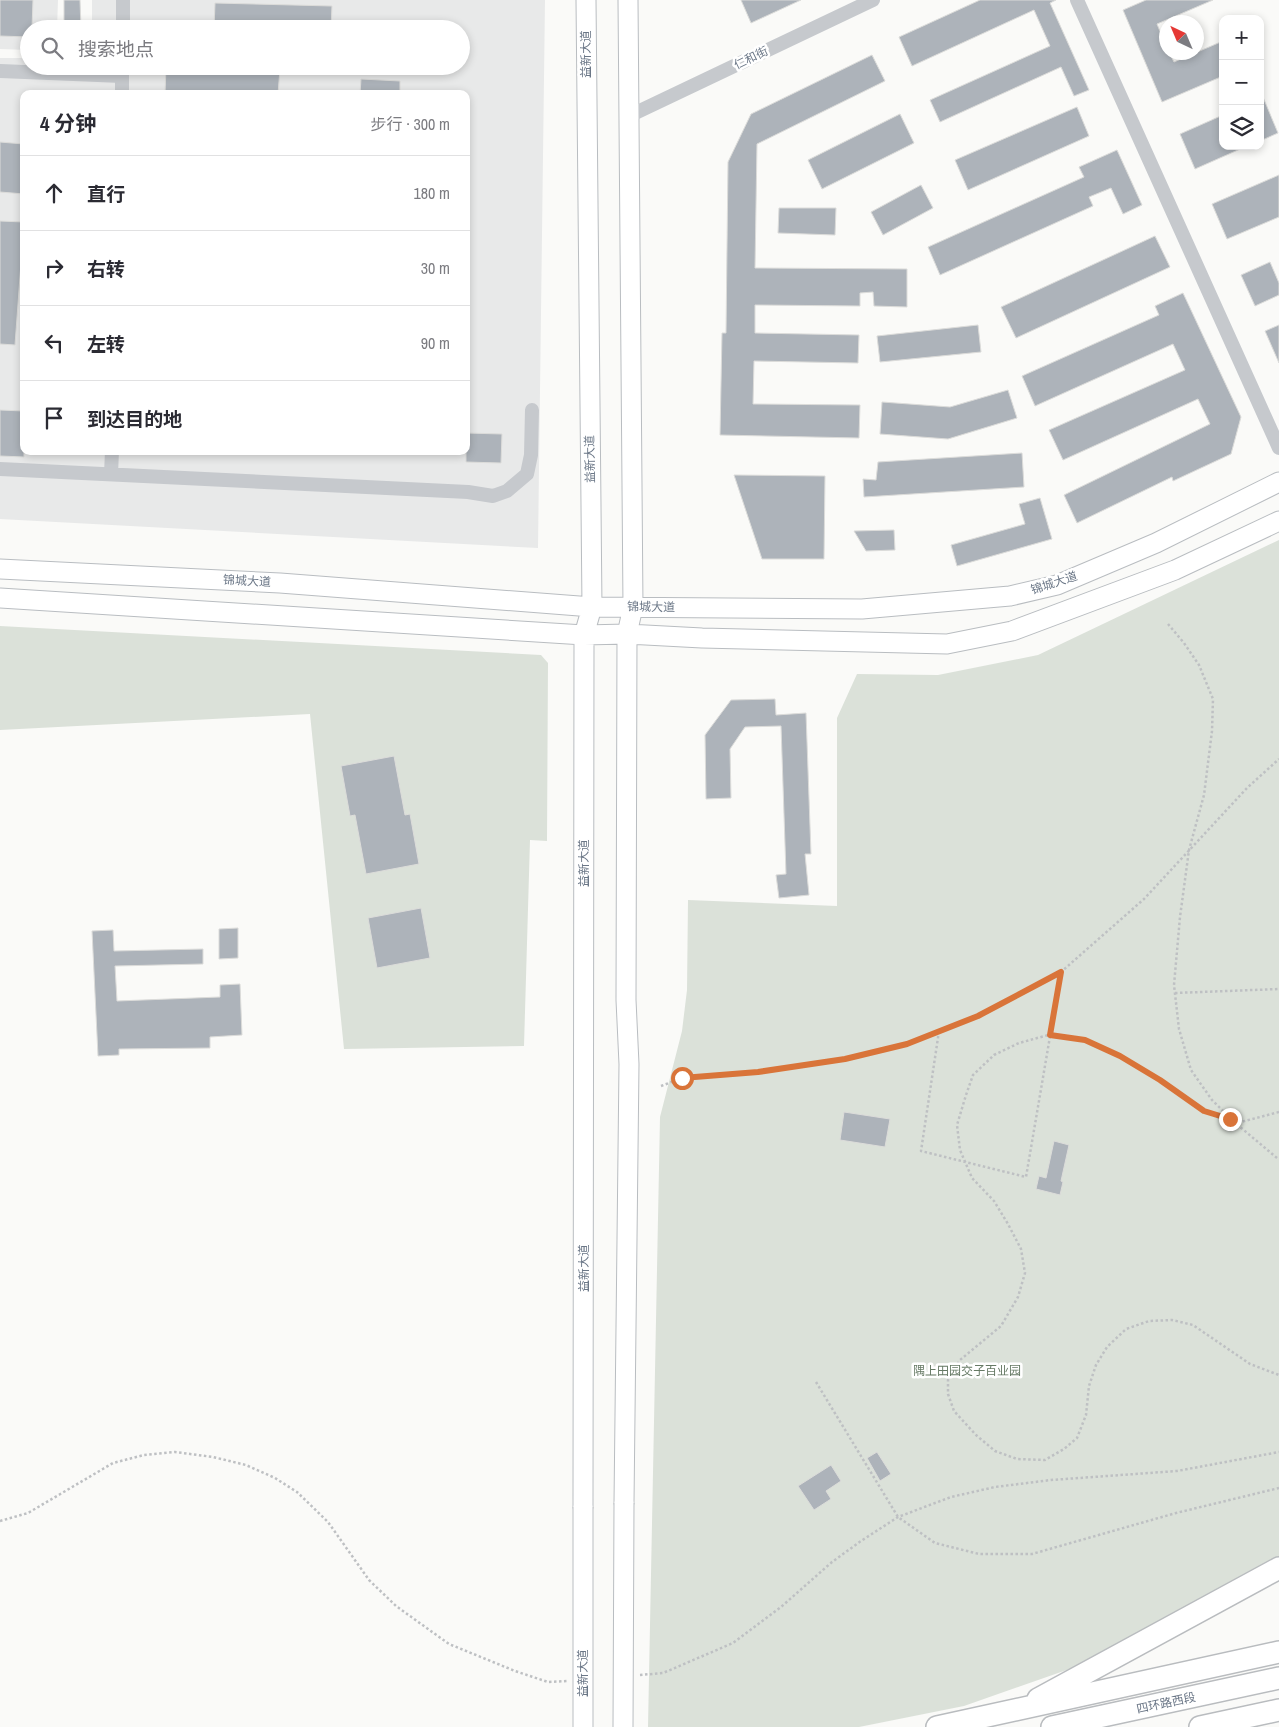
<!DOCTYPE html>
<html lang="zh">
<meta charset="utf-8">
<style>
:root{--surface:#fff;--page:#f2f2f3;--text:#2b2b33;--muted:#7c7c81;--line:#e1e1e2}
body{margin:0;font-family:"Archivo Narrow","Noto Sans SC",sans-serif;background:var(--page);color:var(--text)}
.controls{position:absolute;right:15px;top:15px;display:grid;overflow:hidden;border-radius:10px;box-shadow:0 2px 8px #0003}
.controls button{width:45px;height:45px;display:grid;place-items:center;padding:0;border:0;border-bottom:1px solid var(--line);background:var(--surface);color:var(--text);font:25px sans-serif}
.compass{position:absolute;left:1159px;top:15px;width:45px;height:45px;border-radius:50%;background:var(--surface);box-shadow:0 2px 8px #0003;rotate:316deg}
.stop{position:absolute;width:15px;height:15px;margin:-11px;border:4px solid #d97439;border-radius:50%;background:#fff}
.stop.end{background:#d97439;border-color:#fff;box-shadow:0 1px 5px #0008}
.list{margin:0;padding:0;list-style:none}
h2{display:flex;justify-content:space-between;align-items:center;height:65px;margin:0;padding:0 20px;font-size:21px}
h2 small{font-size:16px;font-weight:400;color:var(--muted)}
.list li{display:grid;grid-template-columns:32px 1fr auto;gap:15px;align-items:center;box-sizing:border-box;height:75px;padding:0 20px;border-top:1px solid var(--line)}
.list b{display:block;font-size:19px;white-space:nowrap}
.list em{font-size:16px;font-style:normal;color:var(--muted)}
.icon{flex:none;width:28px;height:28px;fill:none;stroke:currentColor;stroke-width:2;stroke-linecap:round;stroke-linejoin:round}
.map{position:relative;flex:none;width:1279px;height:1727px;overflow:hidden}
.search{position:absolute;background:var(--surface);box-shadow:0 2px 8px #0003;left:20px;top:20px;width:450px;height:55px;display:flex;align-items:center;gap:12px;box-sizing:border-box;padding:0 18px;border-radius:28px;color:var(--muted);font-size:19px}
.panel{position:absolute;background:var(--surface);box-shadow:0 2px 8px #0003;left:20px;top:90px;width:450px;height:365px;border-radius:10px}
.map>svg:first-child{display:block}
</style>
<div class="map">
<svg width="1279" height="1727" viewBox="0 0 1279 1727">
<rect width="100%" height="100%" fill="#fafaf8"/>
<path fill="#e8e9e9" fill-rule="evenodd" d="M 0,0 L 58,0 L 57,29 L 29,29 L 29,50 L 0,49 Z
M 92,0 L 545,0 L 538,548 L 0,519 L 0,58 L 29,58 L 29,66 L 461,66 L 461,29 L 92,29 ZM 24,94 L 466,94 L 466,451 L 24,451 Z"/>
<path fill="#dbe1d9" d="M 1279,540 L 1279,1560 L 1101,1658 L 964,1706 L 859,1727 L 648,1727 L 660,1117 L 682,1031 L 687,990 L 688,900 L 837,906 L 837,718 L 857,674 L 938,675 L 1038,655 Z
M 0,626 L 541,655 L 548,663 L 547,841 L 530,840 L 524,1046 L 344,1049 L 310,714 L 0,730 Z"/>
<path fill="#adb3ba" stroke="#dcdcda" d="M 0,0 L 33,0 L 32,29 L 29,29 L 29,37 L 0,36 Z
M 64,0 L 80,0 L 81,29 L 64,29 Z
M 741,0 L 801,0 L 751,23 Z
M 980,0 L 1056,0 L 1050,3 L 1089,90 L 1074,96 L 1061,67 L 940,122 L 930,100 L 1050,46 L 1034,10 L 912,66 L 899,37 Z
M 1146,0 L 1213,0 L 1157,24 L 1166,46 L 1166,52 L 1169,52 L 1174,62 L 1223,41 L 1223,76 L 1162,102 L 1123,10 Z
M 215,3 L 332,6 L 331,29 L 214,29 Z
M 872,55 L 885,81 L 757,144 L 755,268 L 907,269 L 907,307 L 874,306 L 873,292 L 860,293 L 860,306 L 755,305 L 755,333 L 859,335 L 858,363 L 754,361 L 753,404 L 860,405 L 859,438 L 720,435 L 722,333 L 726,333 L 728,162 L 751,114 Z
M 166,66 L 280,69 L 278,94 L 165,94 Z
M 361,79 L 400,81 L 400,94 L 360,94 Z
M 1260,90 L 1278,133 L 1260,141 Z
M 1077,107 L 1089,136 L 968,190 L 955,160 Z
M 900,114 L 914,143 L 822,189 L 808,160 Z
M 1223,115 L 1223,146 L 1247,146 L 1195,169 L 1180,134 Z
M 0,142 L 24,144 L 24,194 L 0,192 Z
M 1117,150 L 1142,205 L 1123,214 L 1111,188 L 1089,197 L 1093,206 L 940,275 L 928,247 L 1084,177 L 1079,167 Z
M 1279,175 L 1279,217 L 1227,239 L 1212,204 Z
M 921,185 L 933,208 L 883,235 L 871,212 Z
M 779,208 L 836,208 L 835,235 L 778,233 Z
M 0,221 L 24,222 L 15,345 L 0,344 Z
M 1155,236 L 1170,267 L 1016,338 L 1001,307 Z
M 1270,262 L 1279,283 L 1279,295 L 1255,306 L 1241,275 Z
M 1183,293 L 1241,417 L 1231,454 L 1173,481 L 1172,477 L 1077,523 L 1064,495 L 1210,424 L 1198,399 L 1063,460 L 1049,430 L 1185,370 L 1173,344 L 1035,406 L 1022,376 L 1159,315 L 1155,306 Z
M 978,325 L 981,352 L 880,362 L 877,336 Z
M 1279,325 L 1279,363 L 1265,331 Z
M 1008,390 L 1017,418 L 948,439 L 880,434 L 882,402 L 950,407 Z
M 0,410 L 24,411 L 24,457 L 0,456 Z
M 466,433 L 502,434 L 501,463 L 466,462 Z
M 1022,453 L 1024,487 L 864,497 L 863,479 L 876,480 L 878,462 Z
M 734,475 L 825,476 L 824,559 L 762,559 Z
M 1040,498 L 1052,539 L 957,566 L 951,545 L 1025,524 L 1019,504 Z
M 894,530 L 895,550 L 866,551 L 854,531 Z
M 775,699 L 776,715 L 806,713 L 811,854 L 805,854 L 809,895 L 779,898 L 776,875 L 786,874 L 781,726 L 745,727 L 730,749 L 731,798 L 706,799 L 705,735 L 731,700 Z
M 394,756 L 405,815 L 410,814 L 419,864 L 366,874 L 355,815 L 350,816 L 341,766 Z
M 421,908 L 430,958 L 377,968 L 368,918 Z
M 238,928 L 238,958 L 219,959 L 219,929 Z
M 113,930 L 114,951 L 203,949 L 203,964 L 115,966 L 117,1001 L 220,997 L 220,985 L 240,984 L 242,1035 L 210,1037 L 210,1048 L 119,1049 L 119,1055 L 98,1056 L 92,931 Z
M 844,1112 L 890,1119 L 885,1147 L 840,1140 Z
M 1054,1141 L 1069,1145 L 1061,1181 L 1063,1182 L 1060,1195 L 1036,1189 L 1039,1176 L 1046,1178 Z
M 877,1452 L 891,1474 L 880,1481 L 867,1458 Z
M 831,1465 L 841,1481 L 826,1491 L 831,1499 L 814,1510 L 798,1486 Z"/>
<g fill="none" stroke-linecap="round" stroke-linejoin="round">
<defs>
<path id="major" d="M 0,569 L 280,583 L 592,607 L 862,609 L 1010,596 L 1057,585 L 1156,543 L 1279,482
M 0,598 L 584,635 L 627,634 L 702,638 L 947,644 L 1012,631 L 1175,570 L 1279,521
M 624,1503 L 629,1064 L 626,1000 L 627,634 L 633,607 L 628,0
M 583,1507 L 584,635 L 592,607 L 586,0"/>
<path id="highway" d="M 1038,1699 L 1279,1568
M 937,1727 L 1279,1652
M 1052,1727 L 1279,1678
M 1200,1727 L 1279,1710"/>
</defs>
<use href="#major" stroke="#b9bdc1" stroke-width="21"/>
<use href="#highway" stroke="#b9bcbf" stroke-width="24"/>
<path stroke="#bec0c3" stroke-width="2.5" stroke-dasharray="2.5 2.5" stroke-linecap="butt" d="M 1168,624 L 1184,643 L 1199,665 L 1213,699 L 1212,731 L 1204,795 L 1189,850 L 1180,917 L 1174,985 L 1179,1029 L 1191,1070 L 1212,1100 L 1229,1117
M 1175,993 L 1279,989
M 939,1031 L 921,1151 L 1026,1177 L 1061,972
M 661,1086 L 682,1078 L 758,1072 L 845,1059 L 907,1044 L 977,1016 L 1061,972 L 1144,899 L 1247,788 L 1279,759
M 1279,1112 L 1241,1122 L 1204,1111 L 1160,1080 L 1121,1056 L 1085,1040 L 1052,1034 L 1019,1043 L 994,1055 L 973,1075 L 966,1095 L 957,1125 L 960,1150 L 972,1178 L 994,1201 L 1008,1224 L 1021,1249 L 1025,1273 L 1018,1297 L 1001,1326 L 960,1360 L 948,1380 L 948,1394 L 954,1411 L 976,1435 L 995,1451 L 1017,1459 L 1045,1460 L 1064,1449 L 1077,1438 L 1086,1415 L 1089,1386 L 1096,1365 L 1107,1347 L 1126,1329 L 1149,1321 L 1172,1320 L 1193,1325 L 1250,1364 L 1279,1375
M 1233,1121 L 1277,1158
M 816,1382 L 898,1517 L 935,1543 L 979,1554 L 1032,1554 L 1176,1513 L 1279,1488
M 0,1521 L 28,1513 L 113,1463 L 144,1455 L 175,1452 L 213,1457 L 246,1465 L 275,1478 L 297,1492 L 328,1522 L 369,1580 L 396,1606 L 449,1644 L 515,1671 L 548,1682 L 567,1681
M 640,1675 L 663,1673 L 733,1643 L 781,1607 L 832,1562 L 861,1541 L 898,1517 L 951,1497 L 995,1487 L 1051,1480 L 1177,1471 L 1279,1452"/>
<path stroke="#c6c9cd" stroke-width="14" d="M 1077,0 L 1279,448
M 123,29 L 123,0
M 0,71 L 122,76
M 122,94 L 122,67
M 629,116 L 873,0
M 0,469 L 468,492 L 493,496 L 507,491 L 527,474 L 531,455 L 532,410
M 111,474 L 112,451"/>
<use href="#major" stroke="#fff" stroke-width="19"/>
<use href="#highway" stroke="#fff" stroke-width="21"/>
<defs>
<path id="major-bridge" d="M 583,1727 L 583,1507
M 623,1727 L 624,1503"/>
</defs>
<use href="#major-bridge" stroke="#b9bdc1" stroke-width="21" stroke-linecap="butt"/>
<use href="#major-bridge" stroke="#fff" stroke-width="19"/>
</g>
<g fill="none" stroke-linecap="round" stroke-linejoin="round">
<path stroke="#d97439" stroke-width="6" d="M 682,1078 L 758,1072 L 845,1059 L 907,1044 L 978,1016 L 1061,972 L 1050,1035 L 1085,1040 L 1120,1056 L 1160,1080 L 1204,1111 L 1230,1119"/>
</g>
<g text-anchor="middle" stroke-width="5" stroke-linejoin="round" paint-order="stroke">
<g font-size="12" fill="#6b7787" stroke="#fff">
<text transform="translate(586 54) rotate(-90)" y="4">益新大道</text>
<text transform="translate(751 58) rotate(-26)" y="4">仁和街</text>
<text transform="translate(590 459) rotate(-91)" y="4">益新大道</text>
<text transform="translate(247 581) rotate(3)" y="4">锦城大道</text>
<text transform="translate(1054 583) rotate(-18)" y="4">锦城大道</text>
<text transform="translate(651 607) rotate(1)" y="4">锦城大道</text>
<text transform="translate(584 863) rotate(-90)" y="4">益新大道</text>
<text transform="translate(584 1268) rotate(-90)" y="4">益新大道</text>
<text transform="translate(583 1673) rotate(-90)" y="4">益新大道</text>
<text transform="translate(1166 1703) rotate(-12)" y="4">四环路西段</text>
</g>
<g font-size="12" fill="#667a65" stroke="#fff">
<text x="967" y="1375">隅上田园交子百业园</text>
</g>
</g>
</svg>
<div class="controls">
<button>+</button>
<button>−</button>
<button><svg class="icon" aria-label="layers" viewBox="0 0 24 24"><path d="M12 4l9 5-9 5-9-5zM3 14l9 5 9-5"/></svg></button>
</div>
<svg class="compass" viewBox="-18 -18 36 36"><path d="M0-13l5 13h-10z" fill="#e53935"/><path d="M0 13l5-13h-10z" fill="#7c7c81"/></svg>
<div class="stop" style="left:682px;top:1078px"></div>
<div class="stop end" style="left:1230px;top:1119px"></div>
<div class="search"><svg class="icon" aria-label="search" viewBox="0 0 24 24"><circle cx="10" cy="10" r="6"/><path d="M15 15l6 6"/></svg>搜索地点</div>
<section class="panel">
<h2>4 分钟<small>步行 · 300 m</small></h2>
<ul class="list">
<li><svg class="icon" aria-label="ahead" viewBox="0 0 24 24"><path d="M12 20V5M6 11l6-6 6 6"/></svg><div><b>直行</b></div><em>180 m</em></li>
<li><svg class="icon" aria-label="right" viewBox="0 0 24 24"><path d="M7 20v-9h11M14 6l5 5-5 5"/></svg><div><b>右转</b></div><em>30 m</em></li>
<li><svg class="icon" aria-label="left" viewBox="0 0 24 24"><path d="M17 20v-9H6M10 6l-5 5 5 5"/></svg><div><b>左转</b></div><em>90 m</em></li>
<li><svg class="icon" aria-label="arrive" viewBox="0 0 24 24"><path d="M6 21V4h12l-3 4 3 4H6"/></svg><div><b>到达目的地</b></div></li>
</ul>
</section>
</div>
